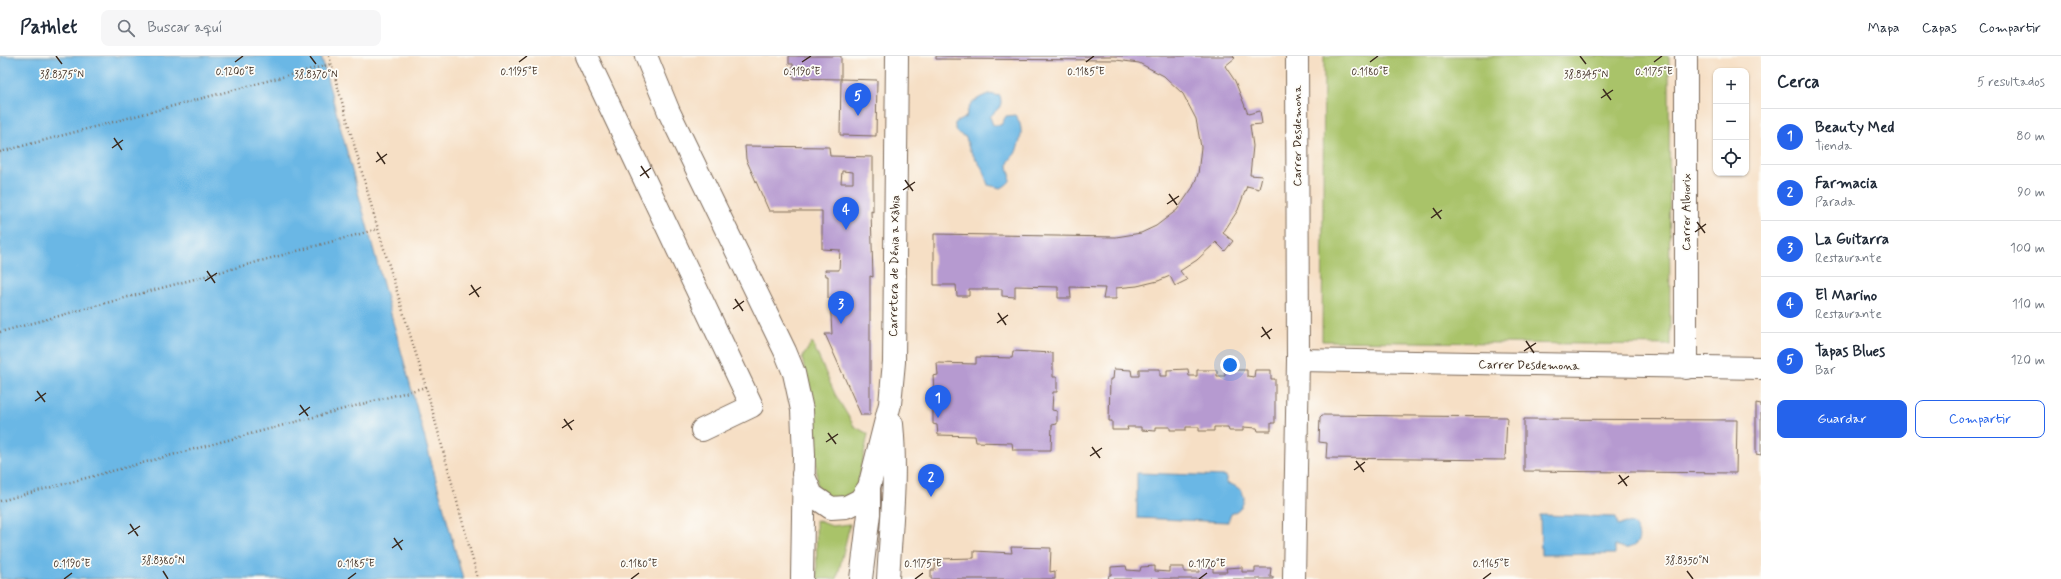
<!DOCTYPE html>
<html lang="es">
<meta charset="utf-8">
<style>
:root{--surface:#fff;--page:#f6f6f7;--text:#1f2937;--muted:#747a83;--line:#e0e1e3;--accent:#2563eb}
body{margin:0;font-family:Mynerve,sans-serif;background:var(--page);color:var(--text)}
.controls{position:absolute;right:12px;top:12px;display:grid;overflow:hidden;border-radius:8px;box-shadow:0 1px 3px #0004}
.controls button{width:36px;height:36px;display:grid;place-items:center;padding:0;border:0;border-bottom:1px solid var(--line);background:var(--surface);color:var(--text);font:20px sans-serif}
.you{position:absolute;left:1230px;top:309px;width:14px;height:14px;margin:-10px;border:3px solid #fff;border-radius:50%;background:#1a73e8;box-shadow:0 0 0 6px #1a73e833}
.badge{display:grid;place-items:center;width:26px;height:26px;border-radius:50%;background:var(--accent);color:#fff;font-size:13px;font-weight:700}
.pin{position:absolute;translate:-50% -33px;filter:drop-shadow(0 1px 2px #0008)}
.pin::after{content:'';position:absolute;top:21px;width:14px;height:12px;background:inherit;clip-path:polygon(0 0,100% 0,50% 100%)}
.list{margin:0;padding:0;list-style:none}
h2{display:flex;justify-content:space-between;align-items:center;height:52px;margin:0;padding:0 16px;font-size:17px}
h2 small{font-size:13px;font-weight:400;color:var(--muted)}
.list li{display:grid;grid-template-columns:26px 1fr auto;gap:12px;align-items:center;box-sizing:border-box;height:56px;padding:0 16px;border-top:1px solid var(--line)}
.list b{display:block;font-size:15px;white-space:nowrap}
.list p{margin:0;font-size:13px;white-space:nowrap;color:var(--muted)}
.list em{font-size:13px;font-style:normal;color:var(--muted)}
.actions{display:flex;gap:8px;padding:12px 16px}
.actions a{flex:1;padding:9px 0;border:1px solid var(--accent);border-radius:8px;text-align:center;font-size:14px;color:var(--accent)}
.actions .main{background:var(--accent);color:#fff}
.icon{flex:none;width:22px;height:22px;fill:none;stroke:currentColor;stroke-width:2;stroke-linecap:round;stroke-linejoin:round}
.map{position:relative;flex:none;width:1761px;height:523px;overflow:hidden}
header{display:flex;align-items:center;gap:24px;box-sizing:border-box;height:56px;padding:0 20px;background:var(--surface);border-bottom:1px solid var(--line)}
header strong{font-size:19px}
nav{display:flex;gap:22px;margin-inline-start:auto;font-size:14px}
.search{width:280px;height:36px;background:var(--page);display:flex;align-items:center;gap:10px;box-sizing:border-box;padding:0 14px;border-radius:8px;color:var(--muted);font-size:15px}
main{display:flex}
aside{flex:1;background:var(--surface)}
.map>svg:first-child{display:block}
</style>
<header>
<strong>Pathlet</strong>
<div class="search"><svg class="icon" aria-label="search" viewBox="0 0 24 24"><circle cx="10" cy="10" r="6"/><path d="M15 15l6 6"/></svg>Buscar aquí</div>
<nav><a>Mapa</a><a>Capas</a><a>Compartir</a></nav>
</header>
<main>
<div class="map">
<svg width="1761" height="523" viewBox="0 0 1761 523">
<rect width="100%" height="100%" fill="#fdfcf7"/>
<filter id="ink" filterUnits="userSpaceOnUse"><feTurbulence type="fractalNoise" baseFrequency=".025" numOctaves="2"/><feDisplacementMap in="SourceGraphic" scale="8" xChannelSelector="R" yChannelSelector="G"/><feConvolveMatrix kernelMatrix="1 2 1 2 8 2 1 2 1" color-interpolation-filters="sRGB"/></filter>
<filter id="wash" filterUnits="userSpaceOnUse"><feTurbulence type="fractalNoise" baseFrequency=".012" numOctaves="4" result="noise"/><feDisplacementMap in="SourceGraphic" scale="16" xChannelSelector="R" yChannelSelector="G"/><feGaussianBlur stdDeviation="0.9" result="paint"/><feColorMatrix in="noise" values="0 0 0 0 0 0 0 0 0 0 0 0 0 0 0 0 0 1.4 0 .05"/><feComposite in="paint" operator="in"/></filter>
<g filter="url(#wash)">
<rect width="100%" height="100%" fill="#f6dfc5"/>
<path fill="#a9c369" stroke="#727644" d="M 1324,0 L 1669,0 L 1670,289 L 1322,285 Z
M 812,286 L 835,338 L 854,370 L 868,378 L 856,438 L 832,446 L 817,430 L 815,364 L 802,302 Z
M 816,464 L 832,470 L 850,468 L 837,523 L 817,523 Z"/>
<path fill="#6bb7e5" stroke="#537082" d="M 0,0 L 321,0 L 463,523 L 0,523 Z
M 989,38 L 1000,40 C 1004,52 996,53 990,61 L 993,69 L 1001,69 L 1006,60 L 1015,59 C 1025,71 1021,85 1015,98 C 1013,100 1008,105 1008,109 C 1009,120 1016,124 1001,132 L 988,129 L 982,112 L 969,93 L 966,81 C 958,78 954,75 955,67 L 966,61 C 968,47 977,42 989,38 Z
M 1137,417 L 1226,420 L 1226,427 C 1247,431 1251,449 1231,458 L 1228,466 L 1137,462 Z
M 1540,459 L 1616,461 L 1618,470 L 1625,467 L 1633,468 C 1640,477 1643,488 1628,492 C 1623,493 1620,490 1615,490 L 1615,498 L 1541,499 Z"/>
<g id="blocks">
<path fill="#b69ad0" fill-rule="evenodd" d="M 789,0 L 841,0 L 841,23 L 877,24 L 876,80 L 840,79 L 841,23 L 793,22 L 793,8 L 789,8 Z
M 936,0 L 1233,0 L 1235,2 L 1225,10 L 1235,25 L 1248,58 L 1260,55 L 1262,68 L 1250,69 L 1253,90 L 1250,119 L 1262,120 L 1259,133 L 1247,130 L 1238,154 L 1223,177 L 1233,185 L 1225,195 L 1216,186 L 1197,204 L 1180,215 L 1187,224 L 1175,230 L 1170,220 L 1158,225 L 1137,230 L 1116,232 L 1116,243 L 1103,243 L 1105,232 L 1070,231 L 1071,242 L 1058,242 L 1058,231 L 1015,230 L 1015,241 L 1002,240 L 1002,233 L 969,233 L 969,240 L 957,240 L 956,229 L 934,229 L 934,178 L 1116,181 L 1141,177 L 1156,170 L 1177,154 L 1193,131 L 1198,118 L 1201,91 L 1196,63 L 1183,38 L 1164,20 L 1139,7 L 1116,4 L 936,3 Z
M 745,90 L 829,91 L 830,100 L 873,101 L 873,156 L 871,155 L 873,221 L 870,220 L 870,359 L 861,359 L 825,278 L 832,278 L 830,242 L 828,242 L 828,220 L 826,220 L 825,214 L 839,214 L 840,194 L 822,193 L 822,155 L 769,155 L 746,103 ZM 842,115 L 853,116 L 853,127 L 841,127 Z
M 1013,295 L 1053,297 L 1053,321 L 1057,321 L 1057,336 L 1053,336 L 1052,354 L 1057,355 L 1057,368 L 1052,369 L 1051,394 L 1013,394 L 1012,387 L 976,386 L 975,380 L 938,379 L 937,369 L 933,368 L 933,354 L 936,353 L 936,334 L 934,334 L 933,320 L 938,319 L 937,307 L 976,308 L 976,301 L 1012,302 Z
M 1114,313 L 1131,314 L 1132,320 L 1139,320 L 1139,313 L 1160,313 L 1160,320 L 1167,320 L 1167,314 L 1188,313 L 1189,320 L 1197,320 L 1197,314 L 1217,314 L 1217,320 L 1225,320 L 1225,314 L 1247,314 L 1247,320 L 1254,321 L 1255,314 L 1271,314 L 1271,323 L 1275,323 L 1275,367 L 1271,367 L 1271,375 L 1258,375 L 1257,372 L 1243,371 L 1243,375 L 1229,375 L 1228,371 L 1214,371 L 1214,375 L 1199,375 L 1199,371 L 1186,371 L 1186,374 L 1170,374 L 1170,371 L 1156,371 L 1156,375 L 1141,374 L 1141,371 L 1127,371 L 1128,374 L 1112,374 L 1112,365 L 1109,365 L 1110,323 L 1113,323 Z
M 1756,347 L 1761,348 L 1761,399 L 1756,398 Z
M 1322,359 L 1507,361 L 1505,404 L 1326,402 L 1327,387 L 1319,386 L 1320,361 Z
M 1524,363 L 1737,364 L 1736,417 L 1524,415 Z
M 1011,491 L 1051,492 L 1050,516 L 1055,515 L 1055,523 L 931,523 L 931,514 L 935,514 L 936,503 L 974,502 L 974,495 L 1012,497 Z
M 1126,510 L 1127,514 L 1140,515 L 1141,511 L 1155,510 L 1155,515 L 1169,516 L 1169,511 L 1184,511 L 1184,516 L 1199,516 L 1199,512 L 1213,511 L 1213,516 L 1227,516 L 1226,512 L 1242,511 L 1242,516 L 1255,516 L 1255,512 L 1271,512 L 1270,521 L 1273,521 L 1273,523 L 1108,523 L 1109,519 L 1111,519 L 1111,511 Z"/>
</g>
</g>
<g filter="url(#ink)">
<use href="#blocks" fill-opacity="0" stroke="#7c6958" stroke-width="1"/>
<g fill="none" stroke-linecap="round" stroke-linejoin="round">
<defs>
<path id="minor" d="M 586,0 L 752,350 L 702,374
M 646,0 L 669,56 L 785,295 L 794,317 L 802,354 L 804,399 L 802,523
M 1686,0 L 1686,312
M 1298,304 L 1761,312
M 803,418 L 812,439 L 831,452 L 846,451 L 860,444 L 869,431
M 861,523 L 869,458 L 869,431 L 890,348 L 894,306 L 897,0
M 888,523 C 891,471 897,420 892,368
M 1294,523 L 1298,304 L 1297,0"/>
</defs>
<use href="#minor" stroke="#7c6958" stroke-width="24"/>
<path stroke="#7c6958" stroke-width="2.5" stroke-dasharray="1 3" stroke-linecap="butt" d="M 329,0 L 378,173 L 426,331 L 478,523
M 0,96 L 331,8
M 0,276 L 378,173
M 0,445 L 426,331"/>
<use href="#minor" stroke="#fff" stroke-width="22"/>
</g>
</g>
<path fill="none" stroke="#3b2a1e" stroke-width="1.5" d="M 56,0 L 62,8M 310,0 L 316,8M 1580,0 L 1586,8M 235,6 L 243,0M 519,6 L 527,0M 802,6 L 811,0M 1086,6 L 1094,0M 1370,6 L 1378,0M 1654,6 L 1662,0M 1603,33 L 1611,44M 1601,42 L 1613,34M 114,82 L 122,94M 112,92 L 123,84M 377,96 L 385,108M 376,106 L 387,98M 641,110 L 649,122M 640,120 L 651,112M 905,124 L 913,135M 903,134 L 915,126M 1169,138 L 1177,149M 1167,148 L 1179,140M 1433,152 L 1441,163M 1431,162 L 1442,154M 1697,166 L 1705,177M 1695,176 L 1706,168M 207,215 L 215,227M 205,225 L 217,217M 471,229 L 479,241M 469,239 L 481,231M 735,243 L 743,255M 733,253 L 744,245M 998,257 L 1006,269M 997,267 L 1008,259M 1262,271 L 1270,283M 1261,281 L 1272,273M 1526,285 L 1534,297M 1524,295 L 1536,287M 37,335 L 45,346M 35,345 L 46,337M 300,349 L 308,360M 299,359 L 310,351M 564,363 L 572,374M 562,372 L 574,364M 828,377 L 836,388M 826,386 L 838,378M 1092,391 L 1100,402M 1090,400 L 1102,392M 1356,405 L 1364,416M 1354,414 L 1365,406M 1619,419 L 1627,430M 1618,428 L 1629,420M 130,468 L 138,480M 128,478 L 140,470M 394,482 L 402,494M 392,492 L 403,484M 163,515 L 168,523M 1687,515 L 1693,523M 64,523 L 72,517M 348,523 L 356,517M 631,523 L 639,517M 915,523 L 923,517M 1199,523 L 1207,517M 1483,523 L 1491,517"/>
<g text-anchor="middle" stroke-width="3.5" stroke-linejoin="round" paint-order="stroke">
<g font-size="12" fill="#3b2a1e" stroke="#fdfcf7">
<text transform="translate(1297 80) rotate(-90)" y="4">Carrer Desdemona</text>
<text transform="translate(1686 156) rotate(-90)" y="4">Carrer Albiorix</text>
<text transform="translate(894 210) rotate(-89)" y="4">Carretera de Dénia a Xàbia</text>
<text transform="translate(1529 309) rotate(1)" y="4">Carrer Desdemona</text>
</g>
</g>
<g font-size="10" text-anchor="middle" fill="#3b2a1e" stroke="#fdfcf7" stroke-width="3.5" stroke-linejoin="round" paint-order="stroke">
<text x="235" y="19">0.1200°E</text>
<text x="519" y="19">0.1195°E</text>
<text x="1370" y="19">0.1180°E</text>
<text x="1654" y="19">0.1175°E</text>
<text x="802" y="19">0.1190°E</text>
<text x="1086" y="19">0.1185°E</text>
<text x="62" y="22">38.8375°N</text>
<text x="316" y="22">38.8370°N</text>
<text x="1586" y="22">38.8345°N</text>
<text x="163" y="508">38.8380°N</text>
<text x="1687" y="508">38.8350°N</text>
<text x="72" y="511">0.1190°E</text>
<text x="356" y="511">0.1185°E</text>
<text x="639" y="511">0.1180°E</text>
<text x="923" y="511">0.1175°E</text>
<text x="1207" y="511">0.1170°E</text>
<text x="1491" y="511">0.1165°E</text>
</g>
</svg>
<div class="controls">
<button>+</button>
<button>−</button>
<button><svg class="icon" aria-label="locate" viewBox="0 0 24 24"><circle cx="12" cy="12" r="6"/><path d="M12 2v4M12 18v4M2 12h4M18 12h4"/></svg></button>
</div>
<div class="you"></div>
<div class="pin badge" style="left:938px;top:362px">1</div>
<div class="pin badge" style="left:931px;top:441px">2</div>
<div class="pin badge" style="left:841px;top:268px">3</div>
<div class="pin badge" style="left:846px;top:174px">4</div>
<div class="pin badge" style="left:858px;top:60px">5</div>
</div>
<aside>
<h2>Cerca<small>5 resultados</small></h2>
<ul class="list">
<li><span class="badge">1</span><div><b>Beauty Med</b><p>Tienda</p></div><em>80 m</em></li>
<li><span class="badge">2</span><div><b>Farmacia</b><p>Parada</p></div><em>90 m</em></li>
<li><span class="badge">3</span><div><b>La Guitarra</b><p>Restaurante</p></div><em>100 m</em></li>
<li><span class="badge">4</span><div><b>El Marino</b><p>Restaurante</p></div><em>110 m</em></li>
<li><span class="badge">5</span><div><b>Tapas Blues</b><p>Bar</p></div><em>120 m</em></li>
</ul>
<div class="actions"><a class="main">Guardar</a><a>Compartir</a></div>
</aside>
</main>
